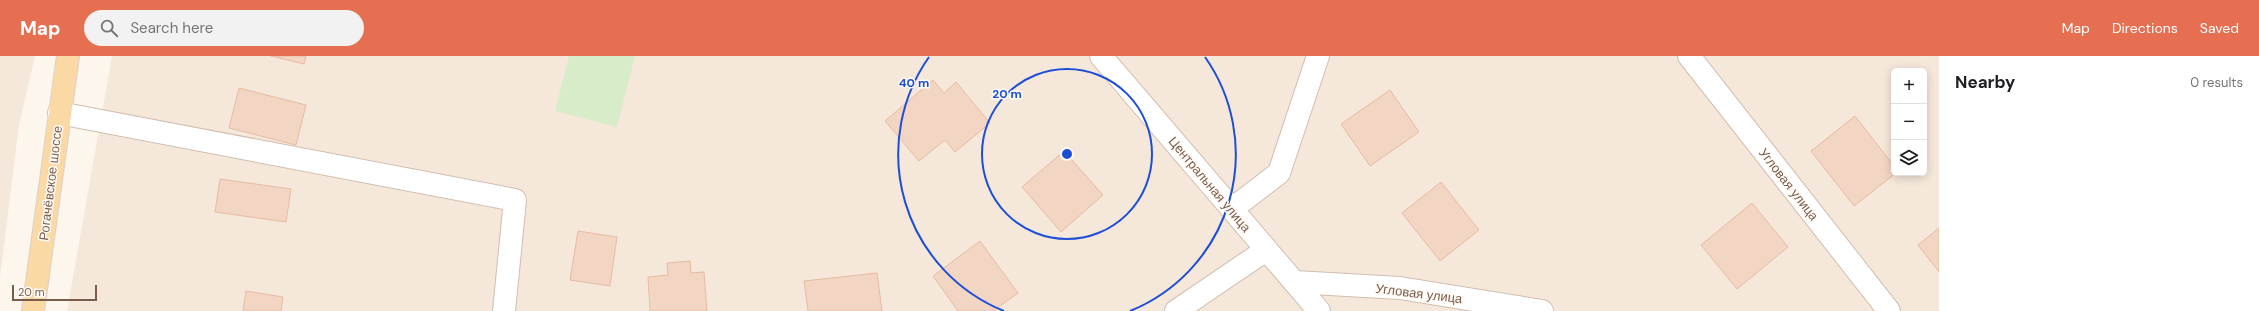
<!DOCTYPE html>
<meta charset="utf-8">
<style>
:root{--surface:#fff;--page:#f2f2f2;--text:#202124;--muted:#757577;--line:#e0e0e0;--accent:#e76f51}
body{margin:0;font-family:"DM Sans",sans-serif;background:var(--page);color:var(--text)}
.controls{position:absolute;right:12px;top:12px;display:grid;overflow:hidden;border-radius:6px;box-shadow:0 2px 10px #0003}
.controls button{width:36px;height:36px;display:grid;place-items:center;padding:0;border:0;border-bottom:1px solid var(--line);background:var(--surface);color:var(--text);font:20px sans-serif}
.scale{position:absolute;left:12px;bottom:10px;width:85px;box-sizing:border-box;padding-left:4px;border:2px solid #7a5c4d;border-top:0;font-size:11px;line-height:14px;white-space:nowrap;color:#7a5c4d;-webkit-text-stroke:3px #fffaf3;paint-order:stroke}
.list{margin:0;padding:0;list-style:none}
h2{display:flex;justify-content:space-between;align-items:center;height:52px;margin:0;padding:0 16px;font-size:17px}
h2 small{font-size:13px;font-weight:400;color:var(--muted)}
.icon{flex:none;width:22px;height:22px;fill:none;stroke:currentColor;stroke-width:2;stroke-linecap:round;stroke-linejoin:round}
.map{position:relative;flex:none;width:1939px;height:255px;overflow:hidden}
header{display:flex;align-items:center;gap:24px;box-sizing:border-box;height:56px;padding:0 20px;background:var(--accent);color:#fff}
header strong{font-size:19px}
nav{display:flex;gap:22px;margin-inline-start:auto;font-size:14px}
.search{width:280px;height:36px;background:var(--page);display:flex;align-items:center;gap:10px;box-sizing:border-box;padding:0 14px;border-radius:22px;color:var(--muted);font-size:15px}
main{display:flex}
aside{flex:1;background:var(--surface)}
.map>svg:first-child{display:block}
</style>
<header>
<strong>Map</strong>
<div class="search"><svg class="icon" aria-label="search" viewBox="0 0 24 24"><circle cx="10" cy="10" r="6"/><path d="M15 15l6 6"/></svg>Search here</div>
<nav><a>Map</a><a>Directions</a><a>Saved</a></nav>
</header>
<main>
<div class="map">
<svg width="1939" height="255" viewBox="0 0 1939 255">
<rect width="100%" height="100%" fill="#fdf6ec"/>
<path fill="#f5e8da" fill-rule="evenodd" d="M 0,0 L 35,0 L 19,69 L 0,222 Z
M 112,0 L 1939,0 L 1939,255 L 67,255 ZM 1894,15 L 1924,15 L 1924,117 L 1894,117 Z"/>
<path fill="#d8ecc9" d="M 569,0 L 635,0 L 617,71 L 555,55 Z"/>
<path fill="#f3d5c3" stroke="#e6bba3" d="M 271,0 L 306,0 L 304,8 Z
M 933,24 L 944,37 L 956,26 L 990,67 L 955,96 L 945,84 L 919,105 L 885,65 Z
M 239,32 L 306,49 L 296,89 L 229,72 Z
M 1390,34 L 1419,76 L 1370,110 L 1341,68 Z
M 1855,60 L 1894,110 L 1894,117 L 1896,117 L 1854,150 L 1811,95 Z
M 1064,95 L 1103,139 L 1061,176 L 1022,131 Z
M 220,123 L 291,133 L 286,166 L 215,156 Z
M 1441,126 L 1479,174 L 1440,205 L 1402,157 Z
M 1752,147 L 1788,191 L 1737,233 L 1701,189 Z
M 1939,172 L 1939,216 L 1918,189 Z
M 578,175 L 617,181 L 610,230 L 570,224 Z
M 980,185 L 1018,237 L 993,255 L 958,255 L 933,220 Z
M 690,205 L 691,217 L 704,216 L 707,255 L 650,255 L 648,221 L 668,219 L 667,207 Z
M 877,217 L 882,255 L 808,255 L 804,225 Z
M 246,235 L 283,241 L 281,255 L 243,255 Z"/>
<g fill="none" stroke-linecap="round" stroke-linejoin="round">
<defs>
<path id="minor" d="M 1101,0 L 1319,255
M 1689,0 L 1889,255
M 59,57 L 515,144 L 504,255
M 1232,153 L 1279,117 L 1318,0
M 1295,226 L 1400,232 L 1542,255
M 1176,255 L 1266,194"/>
<path id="major" d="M 33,255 L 68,0"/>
</defs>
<use href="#minor" stroke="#d1beb0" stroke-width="24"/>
<use href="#major" stroke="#dad1cd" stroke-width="24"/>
<use href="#minor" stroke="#fff" stroke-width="22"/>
<use href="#major" stroke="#fbd9a5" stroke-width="22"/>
</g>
<g fill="none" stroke="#1d4ed8" stroke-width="2">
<circle cx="1067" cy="98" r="85"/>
<path d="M1004 255A169 169 0 0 1 929 1M1205 1A169 169 0 0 1 1130 255"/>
</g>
<g text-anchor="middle" stroke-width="3" stroke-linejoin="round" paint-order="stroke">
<g font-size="13" fill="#7a5c4d" stroke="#fffaf3">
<text transform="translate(50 127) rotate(-83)" y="5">Рогачёвское шоссе</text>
<text transform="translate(1210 128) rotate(50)" y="5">Центральная улица</text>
<text transform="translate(1789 128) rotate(52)" y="5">Угловая улица</text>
<text transform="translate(1419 237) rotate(7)" y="5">Угловая улица</text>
</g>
</g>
<circle cx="1067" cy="98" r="6" fill="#1d4ed8" stroke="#fffaf3" stroke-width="2"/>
<g font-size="12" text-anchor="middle" font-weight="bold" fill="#1d4ed8" stroke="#fffaf3" stroke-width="3" stroke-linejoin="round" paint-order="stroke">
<text x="914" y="31">40 m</text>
<text x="1007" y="42">20 m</text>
</g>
</svg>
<div class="controls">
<button>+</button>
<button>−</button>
<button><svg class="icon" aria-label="layers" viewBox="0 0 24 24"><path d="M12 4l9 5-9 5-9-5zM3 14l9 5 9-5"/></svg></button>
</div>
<div class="scale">20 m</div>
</div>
<aside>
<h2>Nearby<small>0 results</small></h2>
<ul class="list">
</ul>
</aside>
</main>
